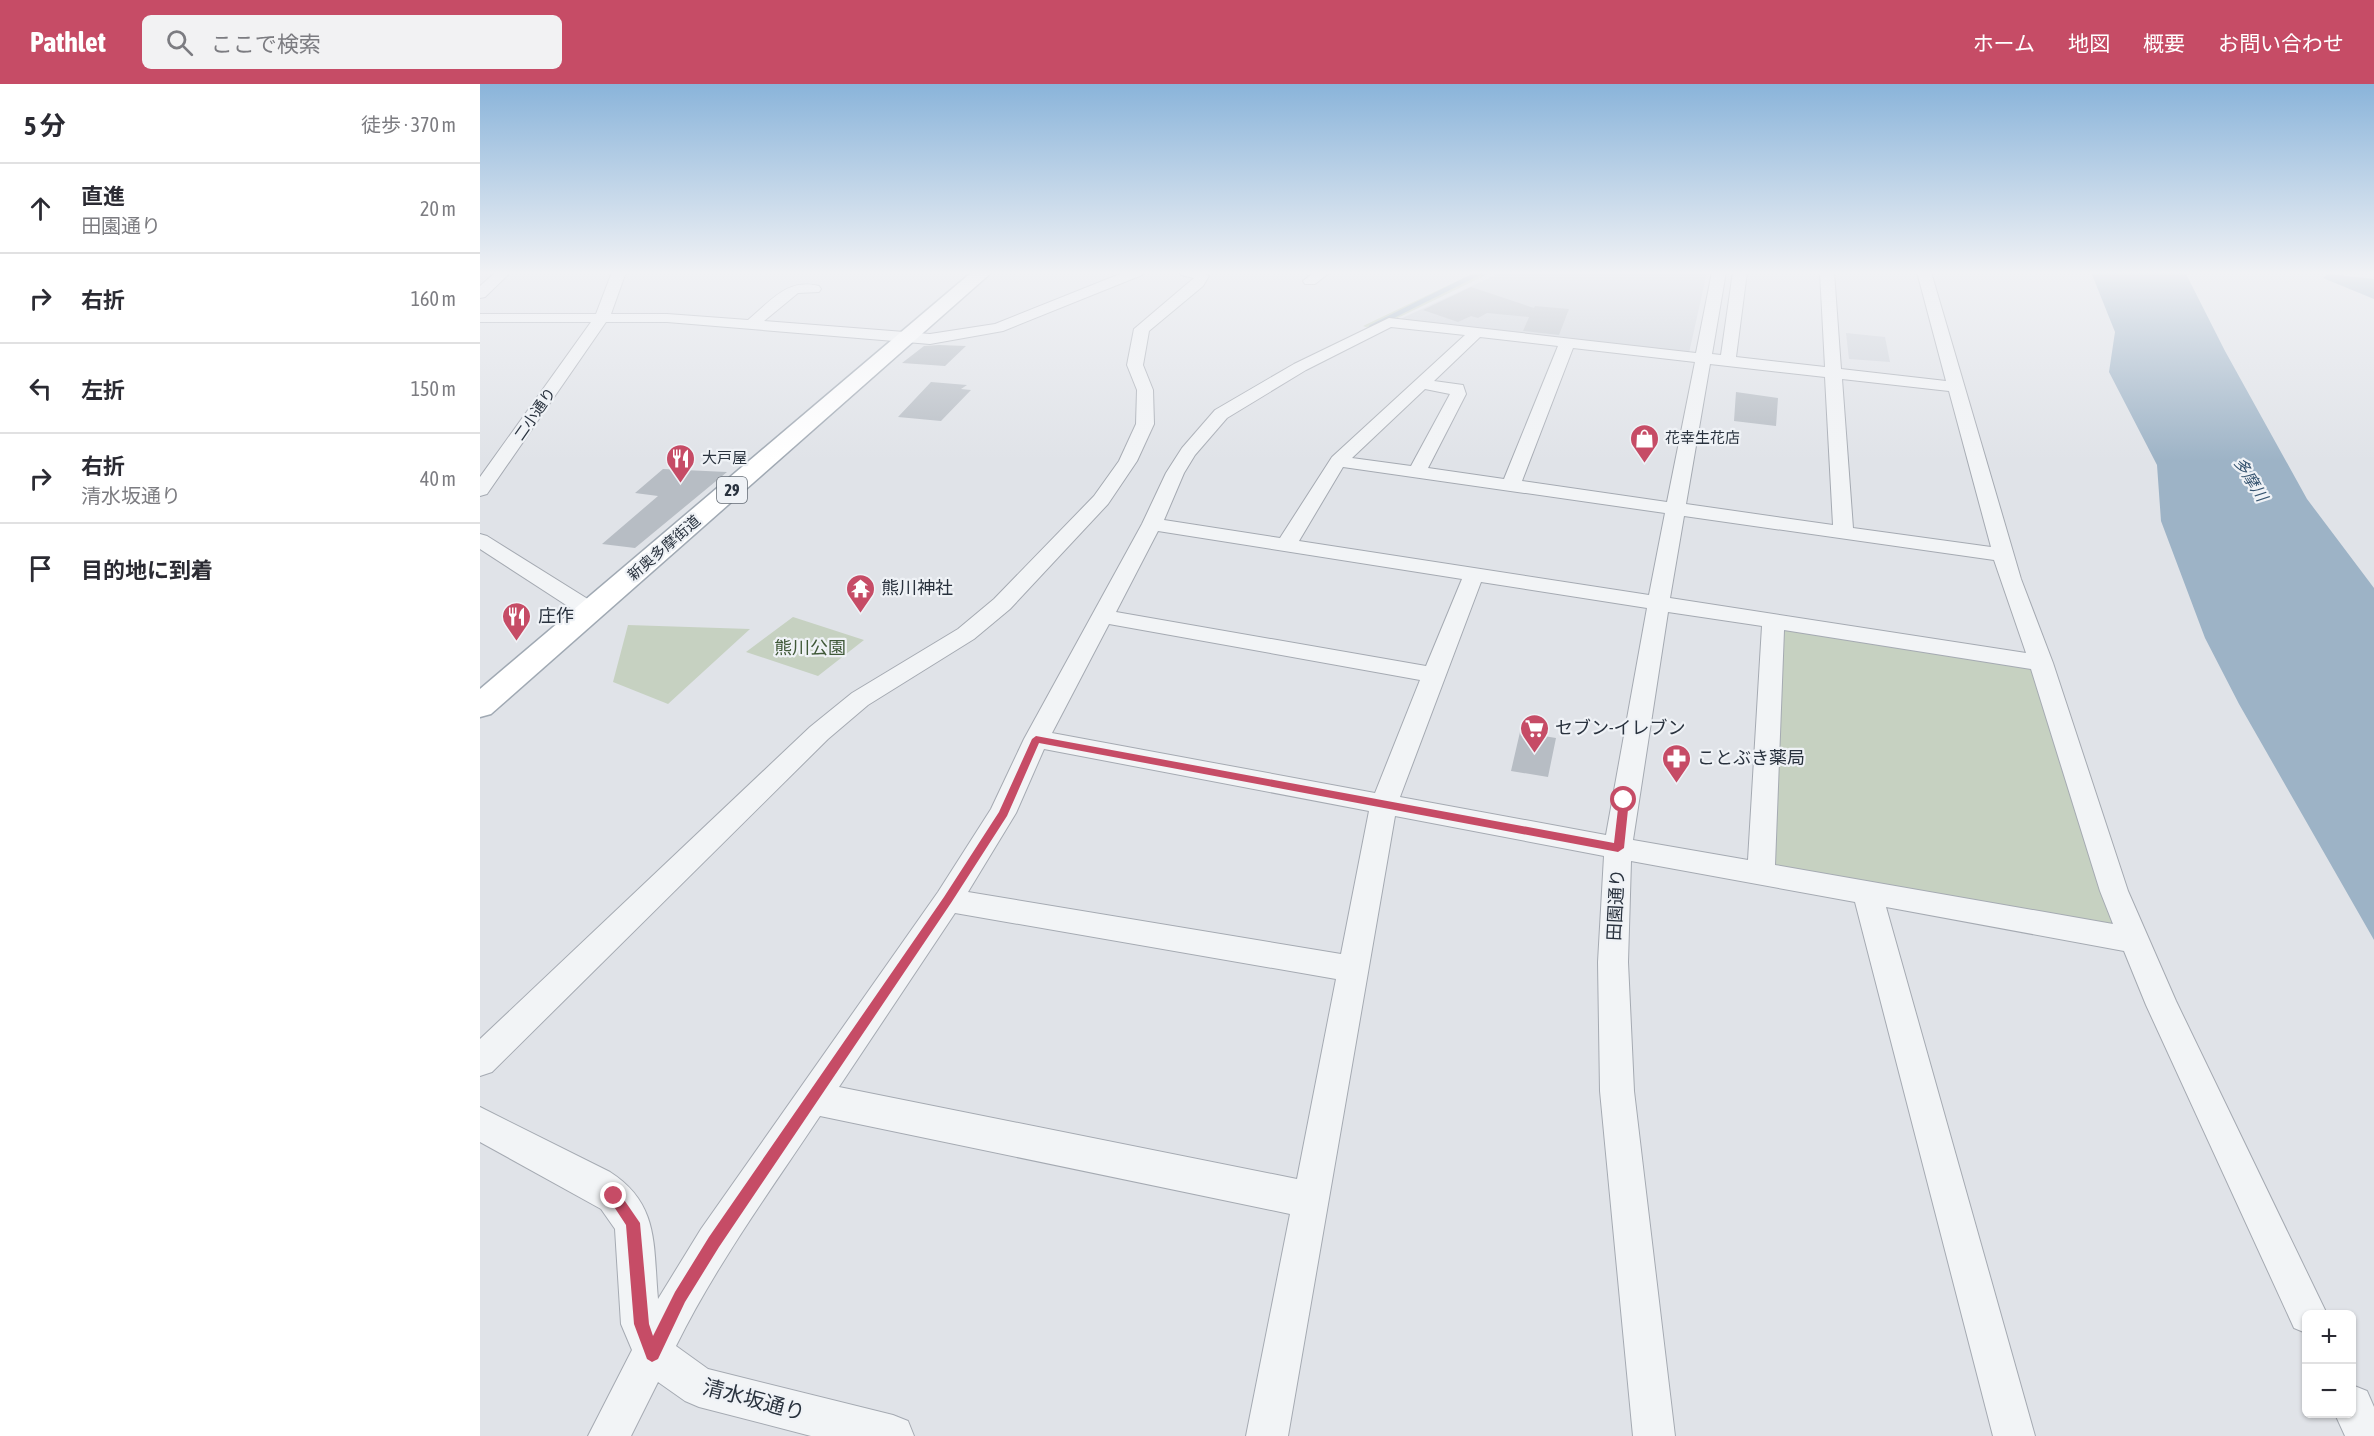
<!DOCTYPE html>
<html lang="ja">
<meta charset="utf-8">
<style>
:root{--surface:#fff;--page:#f2f2f3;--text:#2b2b33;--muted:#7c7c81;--line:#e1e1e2;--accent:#c64c66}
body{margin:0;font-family:"Asap Condensed","Noto Sans JP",sans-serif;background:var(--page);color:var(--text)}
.controls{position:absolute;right:18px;bottom:18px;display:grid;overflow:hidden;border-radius:9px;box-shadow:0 2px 4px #0004}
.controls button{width:54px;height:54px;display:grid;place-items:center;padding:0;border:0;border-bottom:2px solid var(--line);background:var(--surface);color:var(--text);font:30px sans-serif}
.stop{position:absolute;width:18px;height:18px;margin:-14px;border:4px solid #c64c66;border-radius:50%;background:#fff}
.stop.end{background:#c64c66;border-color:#fff;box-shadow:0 2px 6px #0008}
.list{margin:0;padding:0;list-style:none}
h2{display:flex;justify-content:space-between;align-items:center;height:78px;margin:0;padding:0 24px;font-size:26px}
h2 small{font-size:20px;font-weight:400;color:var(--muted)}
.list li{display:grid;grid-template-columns:39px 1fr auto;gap:18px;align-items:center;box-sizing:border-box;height:90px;padding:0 24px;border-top:2px solid var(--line)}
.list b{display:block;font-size:22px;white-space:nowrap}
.list p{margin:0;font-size:20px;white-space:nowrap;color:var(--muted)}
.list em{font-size:20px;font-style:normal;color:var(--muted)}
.icon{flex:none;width:33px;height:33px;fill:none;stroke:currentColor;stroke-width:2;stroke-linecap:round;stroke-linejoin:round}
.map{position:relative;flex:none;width:1894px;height:1352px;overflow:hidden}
header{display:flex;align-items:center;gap:36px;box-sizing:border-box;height:84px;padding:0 30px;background:var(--accent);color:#fff}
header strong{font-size:28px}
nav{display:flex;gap:33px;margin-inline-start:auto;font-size:21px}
.search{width:420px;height:54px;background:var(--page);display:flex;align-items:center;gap:15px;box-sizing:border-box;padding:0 21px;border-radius:9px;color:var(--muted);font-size:22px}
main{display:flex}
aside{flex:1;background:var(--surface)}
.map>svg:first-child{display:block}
</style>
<header>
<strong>Pathlet</strong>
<div class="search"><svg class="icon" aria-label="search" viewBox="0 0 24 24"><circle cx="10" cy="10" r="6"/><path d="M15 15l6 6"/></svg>ここで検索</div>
<nav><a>ホーム</a><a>地図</a><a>概要</a><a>お問い合わせ</a></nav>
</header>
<main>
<aside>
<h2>5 分<small>徒歩 · 370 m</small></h2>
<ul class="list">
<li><svg class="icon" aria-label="ahead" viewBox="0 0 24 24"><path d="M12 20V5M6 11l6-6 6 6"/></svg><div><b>直進</b><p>田園通り</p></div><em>20 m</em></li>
<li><svg class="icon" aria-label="right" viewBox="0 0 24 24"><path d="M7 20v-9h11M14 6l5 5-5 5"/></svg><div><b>右折</b></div><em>160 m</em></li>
<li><svg class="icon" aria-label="left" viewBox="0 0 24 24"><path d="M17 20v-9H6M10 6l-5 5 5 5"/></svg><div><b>左折</b></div><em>150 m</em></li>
<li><svg class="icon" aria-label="right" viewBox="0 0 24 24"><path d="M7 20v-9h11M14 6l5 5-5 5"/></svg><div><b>右折</b><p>清水坂通り</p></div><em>40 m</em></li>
<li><svg class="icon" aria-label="arrive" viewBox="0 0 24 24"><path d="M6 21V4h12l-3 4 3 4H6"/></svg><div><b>目的地に到着</b></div></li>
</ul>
</aside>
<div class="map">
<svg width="1894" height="1352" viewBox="0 0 1894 1352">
<rect width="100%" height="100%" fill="#e0e3e8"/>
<path fill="#ced3da" d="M 1022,188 L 1227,188 L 1209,269 L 918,236 Z
M 1366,249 L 1405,253 L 1410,278 L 1369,275 Z"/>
<path fill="#c6d1c1" d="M 996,188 L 1012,188 L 893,246 L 883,242 Z
M 313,533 L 384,556 L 338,592 L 266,568 Z
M 148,541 L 270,545 L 188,620 L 133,598 Z
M 1303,541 L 1555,580 L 1645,845 L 1294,785 Z"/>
<path fill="#9db3c6" d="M 1611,188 L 1705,188 L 1745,267 L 1827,415 L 1894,504 L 1894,856 L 1759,620 L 1725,554 L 1681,437 L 1677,381 L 1629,288 L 1635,248 Z
M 1848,190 L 1894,195 L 1894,215 L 1843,194 Z"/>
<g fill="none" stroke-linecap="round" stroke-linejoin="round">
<path stroke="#9db3c6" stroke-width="4.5" d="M 891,243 L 1001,188"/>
</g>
<path fill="#b7bdc4" d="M 991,203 L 1054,224 L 1055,222 L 1089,225 L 1079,251 L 1043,247 L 1049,233 L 1007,229 L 998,234 L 991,232 L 978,238 L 943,226 Z
M 459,261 L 486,262 L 465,282 L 422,279 L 444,262 Z
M 451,298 L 487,301 L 481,305 L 491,306 L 461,337 L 418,333 Z
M 1256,308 L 1298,314 L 1296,342 L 1254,337 Z
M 183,385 L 247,388 L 155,464 L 122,460 L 178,412 L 155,409 Z
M 1040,648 L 1076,654 L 1068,693 L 1031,687 Z"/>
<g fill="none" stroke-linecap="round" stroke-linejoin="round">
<defs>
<path id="minor" d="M 16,188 L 31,188 L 5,213 L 0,214 L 0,202 Z
M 132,188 L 146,188 L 131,230 L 187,230 L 268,236 C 291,217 307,194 339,202 L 341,205 L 339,208 L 318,209 L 284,237 L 450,250 L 515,240 L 645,188 L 664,188 L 662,191 L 523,247 L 450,260 L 187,238 L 126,238 L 7,410 L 0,412 L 0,393 L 111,238 L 0,238 L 0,230 L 116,230 Z
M 699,188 L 722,188 L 729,192 L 723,202 L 669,247 L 663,281 L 673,306 L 674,340 L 657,377 L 628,420 L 530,525 L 494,555 L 388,621 L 348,655 L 12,988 L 0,992 L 0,955 L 330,643 L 372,609 L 478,545 L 514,515 L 614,412 L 639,377 L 656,340 L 657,306 L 647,281 L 654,245 L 714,194 L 701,191 Z
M 834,188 L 850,188 L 835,200 L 825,200 L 823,197 Z
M 1232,188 L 1246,188 L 1232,270 L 1241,271 L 1253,188 L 1267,188 L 1256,273 L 1345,283 L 1340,188 L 1354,188 L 1361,285 L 1466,297 L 1437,188 L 1451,188 L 1541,495 L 1573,579 L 1648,807 L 1696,917 L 1847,1230 L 1826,1230 L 1826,1249 L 1814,1244 L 1666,921 L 1644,867 L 1406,823 L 1555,1352 L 1513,1352 L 1375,818 L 1151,777 L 1148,878 L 1154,1007 L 1195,1352 L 1153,1352 L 1120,1007 L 1118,878 L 1124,772 L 915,732 L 808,1352 L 766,1352 L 810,1130 L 340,1032 C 290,1107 236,1181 196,1262 L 228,1285 L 413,1331 L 428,1337 L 434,1352 L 331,1352 L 219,1323 L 205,1317 L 178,1298 L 151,1352 L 108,1352 L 152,1266 L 141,1240 L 135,1145 L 121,1125 L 0,1058 L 0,1023 L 130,1088 C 180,1120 173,1162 178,1215 L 221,1145 L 458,808 L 511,725 L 544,655 L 662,440 L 686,389 L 702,364 L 735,326 L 814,280 L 909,234 L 1216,269 ZM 911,243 L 985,251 L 852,373 L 800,454 L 684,436 L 704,389 L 715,371 L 747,334 L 826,286 ZM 1000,253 L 1078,262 L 1024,395 L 948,384 L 986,310 L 983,301 L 954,297 ZM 1093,264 L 1215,278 L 1187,418 L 1042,397 ZM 1230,280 L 1345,293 L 1353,441 L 1206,420 ZM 1362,295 L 1469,307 L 1511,463 L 1373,444 ZM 945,305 L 970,310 L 931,382 L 872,374 ZM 863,383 L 1185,429 L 1169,511 L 819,457 ZM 1204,432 L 1514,476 L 1546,569 L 1190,514 ZM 678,447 L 982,495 L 946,582 L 636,528 ZM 1001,498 L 1167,524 L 1126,751 L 920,713 ZM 1188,528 L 1282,542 L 1268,776 L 1153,756 ZM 629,540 L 940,596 L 895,709 L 572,649 ZM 1304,546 L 1551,585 L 1620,807 L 1633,840 L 1295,781 ZM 564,665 L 889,727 L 861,870 L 488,808 L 536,729 ZM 475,829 L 856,895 L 817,1095 L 359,1003 Z
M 0,450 L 7,452 L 119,522 L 122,527 L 119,532 L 111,534 L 103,532 L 0,465 Z
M 1872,1301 L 1887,1307 L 1894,1323 L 1894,1352 L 1865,1352 L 1855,1330 L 1872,1330 Z"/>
<path id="major" d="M 492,188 L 512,188 L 11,630 L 0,633 L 0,605 Z"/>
</defs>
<use href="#minor" stroke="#a5aab2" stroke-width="2"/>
<use href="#major" stroke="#a0a9b3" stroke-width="3"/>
<use href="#minor" fill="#f2f4f6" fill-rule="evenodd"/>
<use href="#major" fill="#fff" fill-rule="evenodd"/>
</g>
<linearGradient id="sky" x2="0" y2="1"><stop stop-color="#8ab4da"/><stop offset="0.5" stop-color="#f1f2f5"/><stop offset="1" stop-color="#f1f2f5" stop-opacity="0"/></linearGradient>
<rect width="1894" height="377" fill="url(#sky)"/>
<path fill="#c64c66" d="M 556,652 L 1134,759 L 1139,716 L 1144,712 L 1149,716 L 1144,764 L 1138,768 L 559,659 L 527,732 L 471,819 L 239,1163 L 205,1218 L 178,1275 L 172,1278 L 167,1275 L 154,1240 L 146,1141 L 127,1112 L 129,1107 L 134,1105 L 138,1107 L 160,1139 L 169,1240 L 173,1252 L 195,1208 L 229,1153 L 464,813 L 519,728 L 552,655 Z"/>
<defs>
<symbol id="shop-pin" viewBox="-11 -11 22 30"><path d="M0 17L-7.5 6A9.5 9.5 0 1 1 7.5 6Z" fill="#c64c66" stroke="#eff2f6"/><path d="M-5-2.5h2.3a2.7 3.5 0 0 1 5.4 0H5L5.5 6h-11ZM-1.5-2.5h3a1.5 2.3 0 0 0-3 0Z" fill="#fff"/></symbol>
<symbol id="restaurant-pin" viewBox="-11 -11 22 30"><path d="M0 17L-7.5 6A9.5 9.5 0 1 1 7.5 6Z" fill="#c64c66" stroke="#eff2f6"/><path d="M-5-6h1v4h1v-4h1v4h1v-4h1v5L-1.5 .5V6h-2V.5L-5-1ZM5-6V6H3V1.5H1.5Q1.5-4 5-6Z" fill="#fff"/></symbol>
<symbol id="temple-pin" viewBox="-11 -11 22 30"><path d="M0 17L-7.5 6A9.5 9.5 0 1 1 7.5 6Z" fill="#c64c66" stroke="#eff2f6"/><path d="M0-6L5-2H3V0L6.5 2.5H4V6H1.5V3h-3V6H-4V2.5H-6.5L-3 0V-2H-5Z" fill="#fff"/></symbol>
<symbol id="supermarket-pin" viewBox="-11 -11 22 30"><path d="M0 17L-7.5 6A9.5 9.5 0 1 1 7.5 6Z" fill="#c64c66" stroke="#eff2f6"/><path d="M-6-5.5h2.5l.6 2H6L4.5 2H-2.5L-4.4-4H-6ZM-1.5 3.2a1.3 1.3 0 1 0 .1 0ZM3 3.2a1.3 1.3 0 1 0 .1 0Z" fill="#fff"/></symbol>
<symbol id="pharmacy-pin" viewBox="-11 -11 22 30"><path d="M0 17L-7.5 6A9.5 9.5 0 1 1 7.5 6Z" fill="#c64c66" stroke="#eff2f6"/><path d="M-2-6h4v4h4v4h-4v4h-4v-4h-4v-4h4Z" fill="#fff"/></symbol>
</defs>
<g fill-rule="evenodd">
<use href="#shop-pin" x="1148" y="338" width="33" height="45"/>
<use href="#restaurant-pin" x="184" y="358" width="33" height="45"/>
<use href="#temple-pin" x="364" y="488" width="33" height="45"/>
<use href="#restaurant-pin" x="20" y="516" width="33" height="45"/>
<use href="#supermarket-pin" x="1038" y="628" width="33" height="45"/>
<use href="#pharmacy-pin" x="1180" y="658" width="33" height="45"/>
</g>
<g text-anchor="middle" stroke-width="4.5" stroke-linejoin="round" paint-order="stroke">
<g font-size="15" fill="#29323e" stroke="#eff2f6">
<text transform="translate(55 330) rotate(-55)" y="5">二小通り</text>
<text transform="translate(184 464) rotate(-41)" y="5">新奥多摩街道</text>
</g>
<g font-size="15" fill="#29323e" stroke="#eff2f6" text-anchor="start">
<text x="1185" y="359">花幸生花店</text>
<text x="222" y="379">大戸屋</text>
</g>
<g font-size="16" font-style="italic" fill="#365470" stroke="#eff2f6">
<text transform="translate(1771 395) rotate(58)" y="6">多摩川</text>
</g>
<rect fill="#eff2f6" stroke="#646c75" stroke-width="1.5" x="237" y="393" width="30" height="26" rx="4.5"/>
<g font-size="16" font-weight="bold" fill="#29323e">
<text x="252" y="412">29</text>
</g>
<g font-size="18" fill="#29323e" stroke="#eff2f6" text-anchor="start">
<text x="401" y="510">熊川神社</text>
<text x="58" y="538">庄作</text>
<text x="1075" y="650">セブン-イレブン</text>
<text x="1217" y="680">ことぶき薬局</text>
</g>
<g font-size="18" fill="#405938" stroke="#eff2f6">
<text x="330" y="570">熊川公園</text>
</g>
<g font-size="18" fill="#29323e" stroke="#eff2f6">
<text transform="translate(1136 821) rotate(-87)" y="6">田園通り</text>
</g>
<g font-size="21" fill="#29323e" stroke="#eff2f6">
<text transform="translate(274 1316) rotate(15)" y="7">清水坂通り</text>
</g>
</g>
</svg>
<div class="controls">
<button>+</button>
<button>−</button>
</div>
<div class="stop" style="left:1144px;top:716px"></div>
<div class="stop end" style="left:134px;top:1112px"></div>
</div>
</main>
